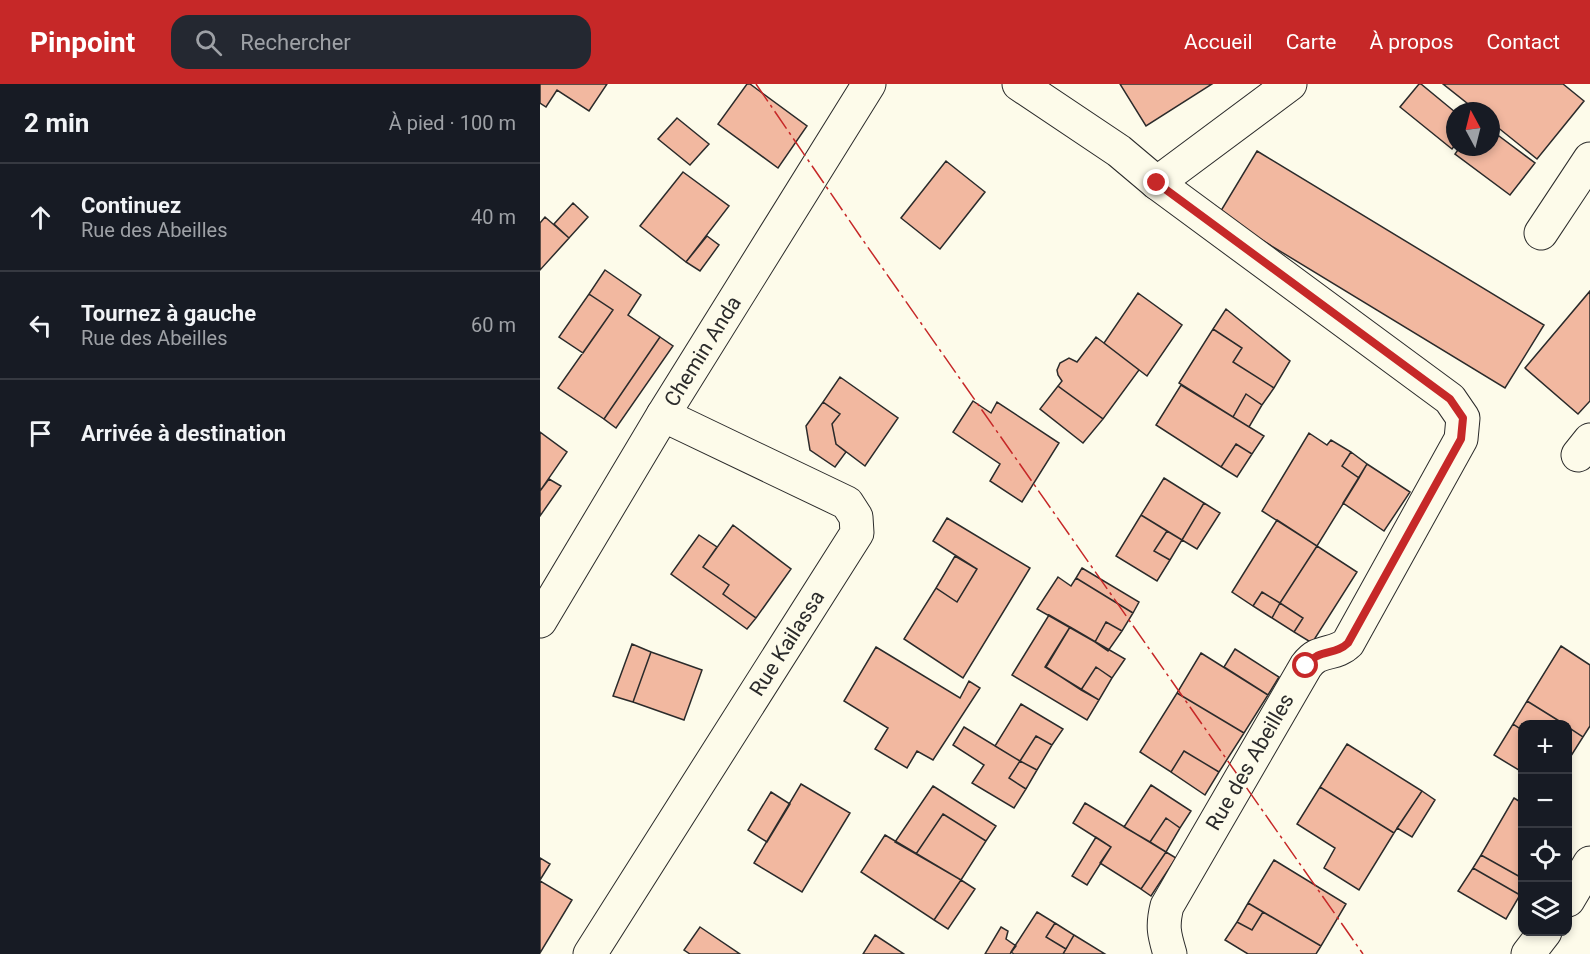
<!DOCTYPE html>
<html lang="fr">
<meta charset="utf-8">
<style>
:root{--surface:#171b24;--page:#242831;--text:#f1f3f6;--muted:#9ea1a6;--line:#363941;--accent:#c62828}
body{margin:0;font-family:Roboto,sans-serif;background:var(--page);color:var(--text)}
.controls{position:absolute;right:18px;bottom:18px;display:grid;overflow:hidden;border-radius:12px;box-shadow:0 3px 9px #0003}
.controls button{width:54px;height:54px;display:grid;place-items:center;padding:0;border:0;border-bottom:2px solid var(--line);background:var(--surface);color:var(--text);font:30px sans-serif}
.compass{position:absolute;left:906px;top:18px;width:54px;height:54px;border-radius:50%;background:var(--surface);box-shadow:0 3px 9px #0003;rotate:353deg}
.stop{position:absolute;width:18px;height:18px;margin:-14px;border:4px solid #c62828;border-radius:50%;background:#fff}
.stop.end{background:#c62828;border-color:#fff;box-shadow:0 2px 6px #0008}
.list{margin:0;padding:0;list-style:none}
h2{display:flex;justify-content:space-between;align-items:center;height:78px;margin:0;padding:0 24px;font-size:26px}
h2 small{font-size:20px;font-weight:400;color:var(--muted)}
.list li{display:grid;grid-template-columns:39px 1fr auto;gap:18px;align-items:center;box-sizing:border-box;height:108px;padding:0 24px;border-top:2px solid var(--line)}
.list b{display:block;font-size:22px;white-space:nowrap}
.list p{margin:0;font-size:20px;white-space:nowrap;color:var(--muted)}
.list em{font-size:20px;font-style:normal;color:var(--muted)}
.icon{flex:none;width:33px;height:33px;fill:none;stroke:currentColor;stroke-width:2;stroke-linecap:round;stroke-linejoin:round}
.map{position:relative;flex:none;width:1050px;height:870px;overflow:hidden}
header{display:flex;align-items:center;gap:36px;box-sizing:border-box;height:84px;padding:0 30px;background:var(--accent);color:#fff}
header strong{font-size:28px}
nav{display:flex;gap:33px;margin-inline-start:auto;font-size:21px}
.search{width:420px;height:54px;background:var(--page);display:flex;align-items:center;gap:15px;box-sizing:border-box;padding:0 21px;border-radius:18px;color:var(--muted);font-size:22px}
main{display:flex}
aside{flex:1;background:var(--surface)}
.map>svg:first-child{display:block}
</style>
<header>
<strong>Pinpoint</strong>
<div class="search"><svg class="icon" aria-label="search" viewBox="0 0 24 24"><circle cx="10" cy="10" r="6"/><path d="M15 15l6 6"/></svg>Rechercher</div>
<nav><a>Accueil</a><a>Carte</a><a>À propos</a><a>Contact</a></nav>
</header>
<main>
<aside>
<h2>2 min<small>À pied · 100 m</small></h2>
<ul class="list">
<li><svg class="icon" aria-label="ahead" viewBox="0 0 24 24"><path d="M12 20V5M6 11l6-6 6 6"/></svg><div><b>Continuez</b><p>Rue des Abeilles</p></div><em>40 m</em></li>
<li><svg class="icon" aria-label="left" viewBox="0 0 24 24"><path d="M17 20v-9H6M10 6l-5 5 5 5"/></svg><div><b>Tournez à gauche</b><p>Rue des Abeilles</p></div><em>60 m</em></li>
<li><svg class="icon" aria-label="arrive" viewBox="0 0 24 24"><path d="M6 21V4h12l-3 4 3 4H6"/></svg><div><b>Arrivée à destination</b></div></li>
</ul>
</aside>
<div class="map">
<svg width="1050" height="870" viewBox="0 0 1050 870">
<rect width="100%" height="100%" fill="#fdfbea"/>
<path fill="#f2b8a0" stroke="#2b2b2b" stroke-width="1.5" d="M 0,0 L 67,0 L 49,27 L 17,6 L 6,23 L 0,19 Z
M 207,0 L 210,0 L 267,42 L 238,84 L 178,40 Z
M 580,0 L 672,0 L 606,42 Z
M 879,0 L 881,0 L 915,28 L 915,61 L 912,65 L 860,23 Z
M 903,0 L 1023,0 L 1044,17 L 997,75 L 951,38 L 951,27 L 937,27 Z
M 137,34 L 169,60 L 150,81 L 118,55 Z
M 951,46 L 995,79 L 970,111 L 915,70 L 920,63 L 951,63 Z
M 717,67 L 1004,241 L 965,304 L 679,130 Z
M 406,77 L 445,108 L 400,165 L 361,134 Z
M 143,88 L 189,122 L 146,178 L 100,142 Z
M 33,119 L 48,133 L 29,154 L 14,140 Z
M 5,133 L 29,154 L 0,186 L 0,139 Z
M 167,152 L 179,161 L 160,187 L 146,178 Z
M 65,186 L 101,211 L 88,231 L 120,253 L 64,335 L 18,304 L 73,226 L 49,210 Z
M 1050,207 L 1050,317 L 1038,330 L 985,284 Z
M 598,209 L 642,241 L 607,292 L 564,259 Z
M 49,210 L 73,226 L 43,269 L 19,253 Z
M 686,225 L 750,277 L 734,304 L 693,278 L 702,264 L 673,245 Z
M 673,245 L 702,264 L 693,278 L 734,304 L 722,321 L 706,310 L 693,333 L 639,299 Z
M 120,253 L 133,262 L 76,344 L 64,335 Z
M 556,253 L 599,286 L 563,335 L 518,302 L 522,297 L 518,291 L 517,286 L 520,279 L 529,274 L 537,278 Z
M 300,293 L 358,334 L 325,382 L 296,360 L 292,340 L 300,330 L 283,318 Z
M 641,301 L 724,352 L 712,370 L 696,360 L 681,383 L 616,341 Z
M 518,302 L 563,335 L 543,359 L 500,325 Z
M 706,310 L 722,321 L 709,343 L 693,333 Z
M 433,317 L 451,329 L 457,318 L 519,359 L 482,418 L 450,397 L 460,380 L 413,348 Z
M 283,318 L 300,330 L 292,340 L 296,360 L 306,368 L 295,383 L 270,366 L 266,342 Z
M 0,348 L 27,368 L 0,407 Z
M 769,349 L 787,361 L 791,356 L 811,368 L 802,382 L 819,394 L 777,462 L 722,427 Z
M 696,360 L 712,370 L 697,393 L 681,383 Z
M 811,368 L 827,380 L 819,394 L 802,382 Z
M 827,380 L 870,408 L 844,447 L 803,419 Z
M 624,394 L 664,419 L 642,456 L 601,431 Z
M 9,395 L 21,402 L 0,432 L 0,407 Z
M 664,419 L 680,429 L 657,465 L 642,456 Z
M 601,431 L 627,447 L 614,467 L 630,476 L 617,497 L 576,472 Z
M 407,434 L 490,484 L 423,594 L 364,555 L 396,504 L 417,518 L 437,485 L 393,457 Z
M 737,436 L 777,462 L 740,519 L 722,508 L 713,522 L 692,508 Z
M 193,441 L 251,485 L 216,534 L 183,510 L 189,501 L 163,483 Z
M 627,447 L 642,456 L 630,476 L 614,467 Z
M 159,451 L 177,463 L 163,483 L 189,501 L 183,510 L 216,534 L 207,545 L 131,490 Z
M 777,462 L 817,488 L 772,559 L 754,548 L 763,534 L 740,519 Z
M 415,472 L 437,485 L 417,518 L 396,504 Z
M 542,484 L 599,518 L 593,529 L 536,494 Z
M 518,493 L 531,502 L 536,494 L 593,529 L 582,547 L 566,538 L 555,558 L 497,525 Z
M 722,508 L 740,519 L 732,534 L 713,522 Z
M 740,519 L 763,534 L 754,548 L 732,534 Z
M 509,531 L 530,543 L 505,583 L 559,616 L 547,636 L 472,591 Z
M 566,538 L 582,547 L 568,567 L 555,558 Z
M 530,543 L 585,575 L 572,594 L 556,583 L 541,606 L 506,583 Z
M 92,560 L 111,568 L 93,618 L 73,612 Z
M 1021,562 L 1050,581 L 1050,642 L 1043,653 L 1028,643 L 1028,640 L 1024,640 L 987,617 Z
M 336,563 L 420,614 L 429,597 L 440,604 L 393,676 L 377,667 L 367,684 L 335,665 L 348,644 L 304,617 Z
M 695,565 L 739,593 L 728,611 L 684,583 Z
M 111,568 L 162,586 L 144,636 L 93,618 Z
M 661,569 L 728,611 L 704,649 L 637,609 Z
M 556,583 L 572,594 L 559,616 L 541,606 Z
M 637,609 L 704,649 L 679,688 L 644,667 L 631,688 L 600,668 Z
M 987,617 L 1024,640 L 982,640 L 982,646 L 973,640 Z
M 481,620 L 523,645 L 512,661 L 496,652 L 480,677 L 455,662 Z
M 973,640 L 982,646 L 982,688 L 954,671 Z
M 424,643 L 480,677 L 469,694 L 486,705 L 474,724 L 432,699 L 444,681 L 413,661 Z
M 1028,643 L 1043,653 L 1029,675 L 1028,674 Z
M 496,652 L 512,661 L 497,686 L 480,677 Z
M 807,660 L 882,707 L 854,749 L 780,703 Z
M 644,667 L 679,688 L 665,711 L 631,688 Z
M 480,677 L 497,686 L 486,705 L 469,694 Z
M 261,700 L 310,729 L 262,808 L 214,779 Z
M 611,701 L 651,727 L 640,744 L 626,734 L 610,758 L 584,743 Z
M 393,702 L 456,742 L 446,757 L 403,730 L 376,770 L 355,758 Z
M 780,703 L 854,749 L 819,806 L 784,784 L 795,764 L 757,740 Z
M 882,707 L 895,716 L 872,753 L 857,744 Z
M 231,708 L 250,720 L 227,758 L 208,746 Z
M 974,714 L 982,719 L 982,794 L 941,771 Z
M 545,719 L 626,768 L 601,805 L 560,779 L 571,763 L 533,739 Z
M 403,730 L 446,757 L 421,796 L 376,770 Z
M 626,734 L 640,744 L 626,768 L 610,758 Z
M 345,751 L 421,796 L 394,836 L 321,788 Z
M 556,753 L 571,763 L 547,801 L 532,792 Z
M 626,768 L 636,774 L 611,812 L 601,805 Z
M 941,771 L 982,794 L 982,808 L 980,811 L 933,784 Z
M 0,774 L 10,780 L 0,796 Z
M 734,776 L 806,820 L 781,862 L 708,819 Z
M 933,784 L 980,811 L 966,835 L 918,807 Z
M 421,796 L 435,805 L 408,845 L 394,836 Z
M 0,797 L 32,816 L 0,869 Z
M 708,819 L 723,828 L 712,846 L 697,838 Z
M 497,828 L 515,839 L 506,853 L 526,865 L 523,870 L 474,870 L 471,868 Z
M 723,828 L 781,862 L 776,870 L 708,870 L 685,856 L 697,838 L 712,846 Z
M 515,839 L 534,851 L 526,865 L 506,853 Z
M 160,843 L 200,870 L 150,870 L 144,866 Z
M 461,843 L 468,847 L 466,855 L 476,862 L 470,870 L 445,870 Z
M 335,851 L 364,870 L 323,870 Z
M 534,851 L 565,870 L 523,870 Z"/>
<g fill="none" stroke-linecap="round" stroke-linejoin="round">
<defs>
<g id="minor">
<path d="M 479,0 L 579,67 L 617,99 L 910,315 L 923,334 L 921,355 L 808,559 C 799,568 788,567 777,572 C 773,574 769,578 766,582 L 627,822 C 622,842 624,850 630,870"/>
<path d="M 617,99 L 750,0"/>
<path d="M 1001,149 L 1050,75"/>
<path d="M 1038,371 L 1050,356"/>
<path id="s1" d="M 0,537 L 123,331 L 329,0"/>
<path d="M 1028,816 L 1050,779"/>
<path id="s2" d="M 50,870 L 317,449 L 316,433 L 307,419 L 123,331"/>
<path d="M 988,870 L 1005,848"/>
</g>
</defs>
<use href="#minor" stroke="#2b2b2b" stroke-width="35"/>
<use href="#minor" stroke="#fdfbea" stroke-width="33"/>
<path stroke="#c62828" stroke-width="1.5" stroke-dasharray="21 4.5 3 4.5" stroke-linecap="butt" d="M 216,0 L 320,152 L 823,870"/>
</g>
<g fill="none" stroke-linecap="round" stroke-linejoin="round">
<path stroke="#c62828" stroke-width="8" d="M 617,99 L 910,315 L 923,334 L 921,355 L 808,559 C 799,568 788,567 777,572 C 773,574 769,578 766,582"/>
</g>
<g text-anchor="middle" stroke-width="4.5" stroke-linejoin="round" paint-order="stroke">
<g font-size="21" fill="#2b2b2b" stroke="#fdfbea">
<text dy="7" stroke="none"><textPath href="#s1" startOffset="315">Chemin Anda</textPath></text>
<text dy="7" stroke="none"><textPath href="#s2" startOffset="368">Rue Kailassa</textPath></text>
<text transform="translate(710 678) rotate(-60)" y="7">Rue des Abeilles</text>
</g>
</g>
</svg>
<div class="controls">
<button>+</button>
<button>−</button>
<button><svg class="icon" aria-label="locate" viewBox="0 0 24 24"><circle cx="12" cy="12" r="6"/><path d="M12 2v4M12 18v4M2 12h4M18 12h4"/></svg></button>
<button><svg class="icon" aria-label="layers" viewBox="0 0 24 24"><path d="M12 4l9 5-9 5-9-5zM3 14l9 5 9-5"/></svg></button>
</div>
<svg class="compass" viewBox="-18 -18 36 36"><path d="M0-13l5 13h-10z" fill="#e53935"/><path d="M0 13l5-13h-10z" fill="#9ea1a6"/></svg>
<div class="stop" style="left:766px;top:582px"></div>
<div class="stop end" style="left:617px;top:99px"></div>
</div>
</main>
